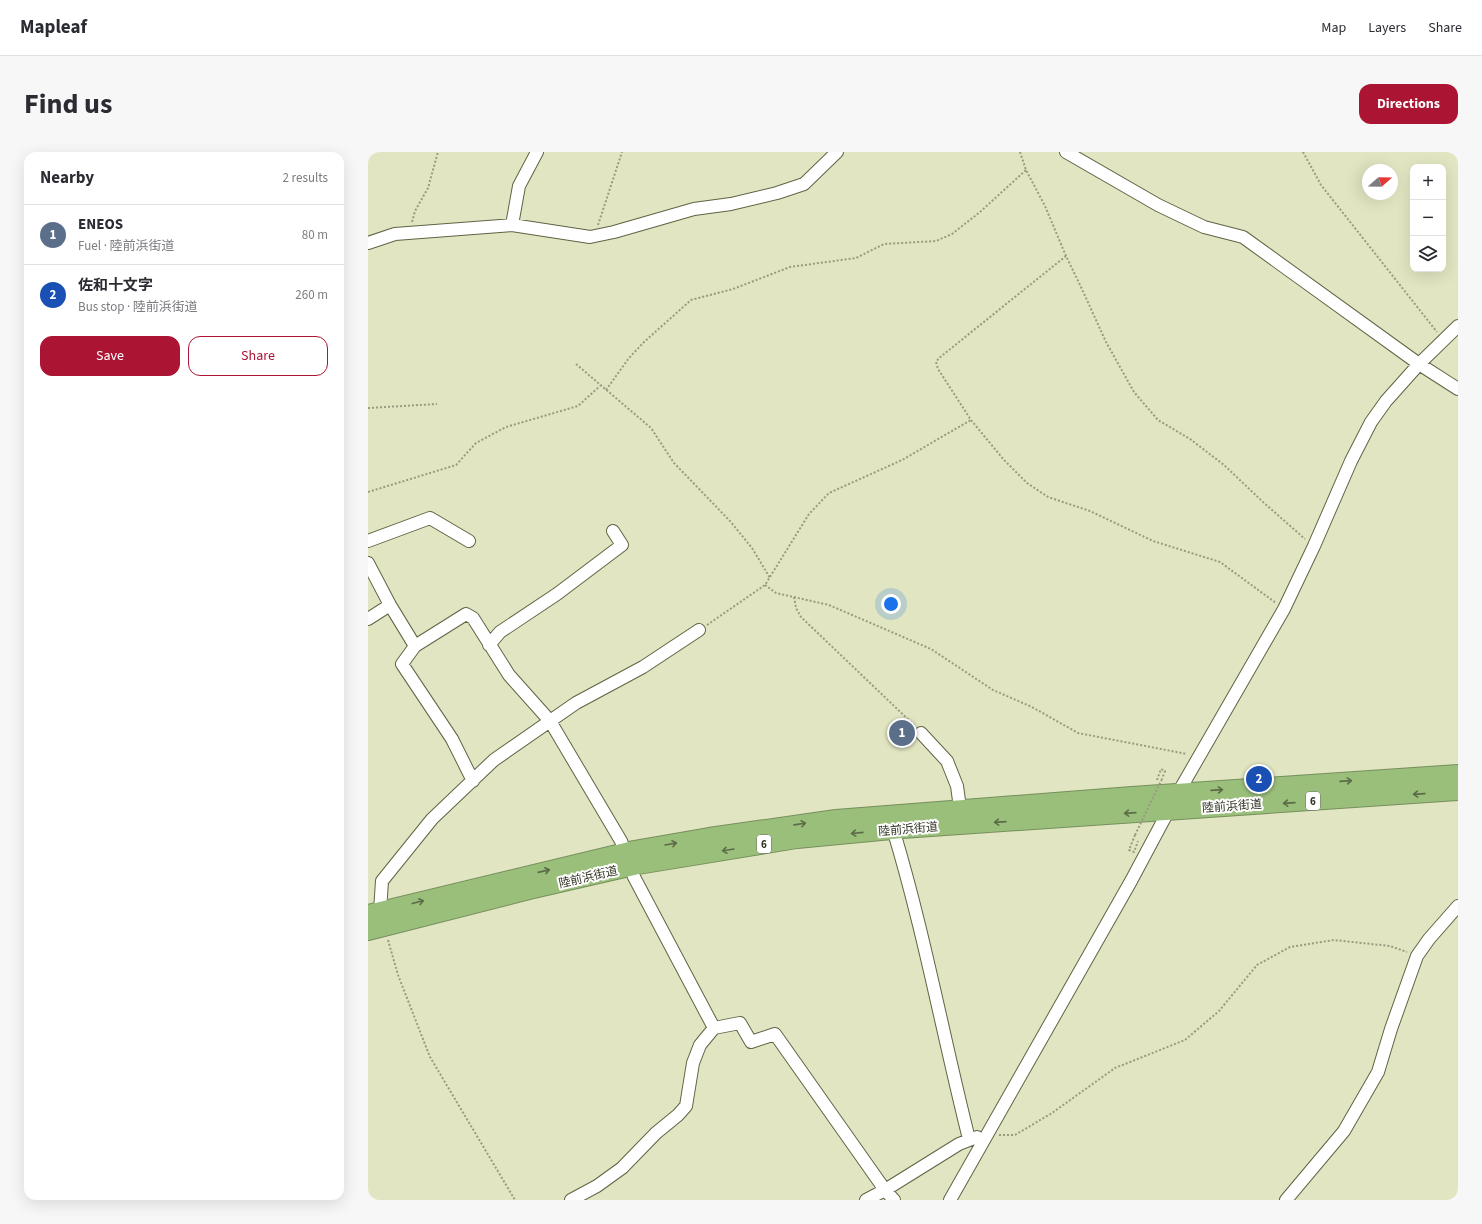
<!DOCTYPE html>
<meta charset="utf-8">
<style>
:root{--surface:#fff;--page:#f7f7f7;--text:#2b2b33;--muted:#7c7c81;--line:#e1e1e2;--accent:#ab1533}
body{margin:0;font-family:"Source Sans 3","Noto Sans JP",sans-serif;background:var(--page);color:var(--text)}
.controls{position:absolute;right:12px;top:12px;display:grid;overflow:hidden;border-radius:8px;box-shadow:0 4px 16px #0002}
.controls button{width:36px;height:36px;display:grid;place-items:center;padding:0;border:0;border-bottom:1px solid var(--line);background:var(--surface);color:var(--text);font:20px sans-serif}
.compass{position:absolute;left:994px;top:12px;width:36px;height:36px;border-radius:50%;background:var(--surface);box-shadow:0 4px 16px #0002;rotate:70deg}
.you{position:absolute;left:523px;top:452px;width:14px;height:14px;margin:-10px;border:3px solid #fff;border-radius:50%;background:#1a73e8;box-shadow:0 0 0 6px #1a73e833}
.badge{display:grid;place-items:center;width:26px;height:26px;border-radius:50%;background:var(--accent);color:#fff;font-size:13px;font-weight:700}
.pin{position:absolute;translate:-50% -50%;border:2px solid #fff;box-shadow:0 1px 4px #0006}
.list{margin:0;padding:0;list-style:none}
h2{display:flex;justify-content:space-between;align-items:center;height:52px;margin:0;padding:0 16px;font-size:17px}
h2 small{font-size:13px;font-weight:400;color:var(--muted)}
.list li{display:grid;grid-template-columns:26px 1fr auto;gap:12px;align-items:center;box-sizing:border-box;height:60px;padding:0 16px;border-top:1px solid var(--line)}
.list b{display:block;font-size:15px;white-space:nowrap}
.list p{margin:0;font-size:13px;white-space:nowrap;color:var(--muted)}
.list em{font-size:13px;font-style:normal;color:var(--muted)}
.actions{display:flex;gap:8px;padding:12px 16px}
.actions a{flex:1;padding:9px 0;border:1px solid var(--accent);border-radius:12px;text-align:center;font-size:14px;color:var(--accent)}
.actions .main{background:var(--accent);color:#fff}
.icon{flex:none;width:22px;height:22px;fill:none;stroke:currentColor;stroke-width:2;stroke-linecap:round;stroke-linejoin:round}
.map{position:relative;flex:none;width:1090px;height:1048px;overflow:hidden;border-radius:12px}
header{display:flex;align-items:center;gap:24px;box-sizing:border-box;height:56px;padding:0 20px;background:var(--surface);border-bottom:1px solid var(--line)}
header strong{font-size:19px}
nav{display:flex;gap:22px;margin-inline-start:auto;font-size:14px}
.intro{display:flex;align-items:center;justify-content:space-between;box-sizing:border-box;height:96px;padding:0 24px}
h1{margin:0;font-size:28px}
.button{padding:10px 18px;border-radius:12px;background:var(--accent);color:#fff;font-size:14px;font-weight:700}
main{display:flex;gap:24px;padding:0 24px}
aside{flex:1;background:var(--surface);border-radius:12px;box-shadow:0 4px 16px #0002}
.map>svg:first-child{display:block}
</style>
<header>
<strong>Mapleaf</strong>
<nav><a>Map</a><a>Layers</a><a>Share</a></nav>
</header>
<div class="intro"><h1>Find us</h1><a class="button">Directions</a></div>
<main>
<aside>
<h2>Nearby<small>2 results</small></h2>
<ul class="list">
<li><span class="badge" style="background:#5c6f8a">1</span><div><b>ENEOS</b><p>Fuel · 陸前浜街道</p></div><em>80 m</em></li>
<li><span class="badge" style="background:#1a4fb4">2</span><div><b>佐和十文字</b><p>Bus stop · 陸前浜街道</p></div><em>260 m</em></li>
</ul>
<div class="actions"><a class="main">Save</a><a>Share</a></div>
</aside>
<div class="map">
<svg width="1090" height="1048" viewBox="0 0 1090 1048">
<rect width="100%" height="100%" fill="#e1e5c1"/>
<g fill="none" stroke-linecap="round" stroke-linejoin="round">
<defs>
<path id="minor" d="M 698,0 L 790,53 L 836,75 L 875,85 L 1051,212 L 1090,237
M 144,73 L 151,34 L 169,0
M 0,91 L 27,82 L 144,73 L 222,85 L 246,80 L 326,57 L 363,52 L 409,41 L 436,32 L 469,0
M 0,389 L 62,366 L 101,389
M 0,411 L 22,453 L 47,494 L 98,462 L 105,466 L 141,523 L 182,569 L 253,689 L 266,725 L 346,876
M 0,467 L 22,453
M 121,493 L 132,480 L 189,442 L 254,393 L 245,379
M 47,494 L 34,512 L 84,587 L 105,629
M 553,581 L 579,609 L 589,634 L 593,663
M 525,677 C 556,779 575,884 601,987
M 12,759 L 14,729 L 64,667 L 126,608 L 208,551 L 275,515 L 331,478
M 203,1048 L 229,1034 L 254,1016 L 288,981 L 310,963 L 318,954 L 325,911 L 332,893 L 346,876 L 372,871 L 383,890 L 407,882 L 517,1038 L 526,1048
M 498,1048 L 517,1038 L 591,992 L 609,985
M 582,1048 L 763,729 L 810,641 L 916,457 L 946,394 L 983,309 L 1003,270 L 1018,249 L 1051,212 L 1090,174
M 918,1048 L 976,979 L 1010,920 L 1023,877 L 1049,804 L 1061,787 L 1090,754"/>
<path id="highway" d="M 0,762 L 266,698 L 341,685 L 468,667 L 764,644 L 1090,622
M 0,779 L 161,738 L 270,713 L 429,687 L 534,677 L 1090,639"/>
</defs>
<use href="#minor" stroke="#616344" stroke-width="14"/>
<use href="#highway" stroke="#768f5d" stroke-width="20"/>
<path stroke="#989b80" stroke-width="2" stroke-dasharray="2 2" stroke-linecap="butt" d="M 652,0 L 658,18 L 677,54 L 698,104 L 713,135 L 738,190 L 766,240 L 790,268 L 822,287 L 856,313 L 895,350 L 937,387
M 935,0 L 953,33 L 1069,180
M 44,70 L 47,59 L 60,36 L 70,0
M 230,73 L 254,0
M 698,104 L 571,206 L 568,210 L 570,217 L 603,268 L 636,308 L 659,331 L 680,345 L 722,359 L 785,389 L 852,410 L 908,451
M 208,212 L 283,276 L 306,311 L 362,369 L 384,396 L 402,426
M 238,238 L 261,206 L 276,190 L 323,148 L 365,137 L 422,115 L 488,106 L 516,92 L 568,89 L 584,82 L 612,60 L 658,18
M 0,256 L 69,252
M 0,340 L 88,313 L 108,291 L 138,275 L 210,254 L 232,234
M 397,433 L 408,441 L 461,453 L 563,497 L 625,538 L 664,555 L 710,581 L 819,602
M 426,445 L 428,456 L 433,465 L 547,574
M 339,473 L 397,433 L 441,362 L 461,341 L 534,308 L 603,268
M 789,628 L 793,617 L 797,619 L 794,627
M 767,683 L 761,698 L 766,700 L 770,689
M 20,788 L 30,823 L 62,905 L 147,1048
M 631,983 L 647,983 L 684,961 L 747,916 L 817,888 L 851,859 L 889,813 L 922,795 L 966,788 L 1022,794 L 1039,800"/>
<use href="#minor" stroke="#fff" stroke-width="12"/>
<use href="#highway" stroke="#9abf7b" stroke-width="18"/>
<path stroke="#989b80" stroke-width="2" stroke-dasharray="2 2" stroke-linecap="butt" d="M 767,683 L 794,627"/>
</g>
<defs><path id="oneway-shaft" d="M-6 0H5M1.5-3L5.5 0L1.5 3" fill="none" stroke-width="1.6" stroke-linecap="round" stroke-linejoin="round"/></defs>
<g stroke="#5c6c48">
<use href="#oneway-shaft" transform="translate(978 629) rotate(-4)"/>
<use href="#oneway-shaft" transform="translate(849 638) rotate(-4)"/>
<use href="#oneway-shaft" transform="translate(1051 642) rotate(176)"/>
<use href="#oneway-shaft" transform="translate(921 651) rotate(176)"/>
<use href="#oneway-shaft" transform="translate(762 661) rotate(176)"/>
<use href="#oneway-shaft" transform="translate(632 670) rotate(176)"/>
<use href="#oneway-shaft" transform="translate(432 672) rotate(-8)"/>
<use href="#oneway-shaft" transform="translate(489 681) rotate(174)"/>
<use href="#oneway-shaft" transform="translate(303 692) rotate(-10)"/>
<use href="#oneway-shaft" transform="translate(360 698) rotate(171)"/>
<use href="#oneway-shaft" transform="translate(176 719) rotate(-13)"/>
<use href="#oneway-shaft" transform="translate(50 750) rotate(-14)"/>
</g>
<g text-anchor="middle" stroke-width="4" stroke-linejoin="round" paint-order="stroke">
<g fill="#fff" stroke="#707267" stroke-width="1">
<rect x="938" y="640" width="14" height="18" rx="3"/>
<rect x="389" y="683" width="14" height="18" rx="3"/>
</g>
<g font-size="11" font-weight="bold" fill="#333526">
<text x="945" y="653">6</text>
<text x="396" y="696">6</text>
</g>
<g font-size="12" fill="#333526" stroke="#fff">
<text transform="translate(864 654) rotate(-4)" y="4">陸前浜街道</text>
<text transform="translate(540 677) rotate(-5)" y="4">陸前浜街道</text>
<text transform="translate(220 725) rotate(-13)" y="4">陸前浜街道</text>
</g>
</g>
</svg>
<div class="controls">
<button>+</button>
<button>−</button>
<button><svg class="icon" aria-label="layers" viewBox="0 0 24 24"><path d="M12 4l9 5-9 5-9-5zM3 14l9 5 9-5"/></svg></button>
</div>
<svg class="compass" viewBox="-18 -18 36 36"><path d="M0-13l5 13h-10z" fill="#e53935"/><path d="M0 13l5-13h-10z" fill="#7c7c81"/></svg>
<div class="you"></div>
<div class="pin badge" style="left:534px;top:581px;background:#5c6f8a">1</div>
<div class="pin badge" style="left:891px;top:627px;background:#1a4fb4">2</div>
</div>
</main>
